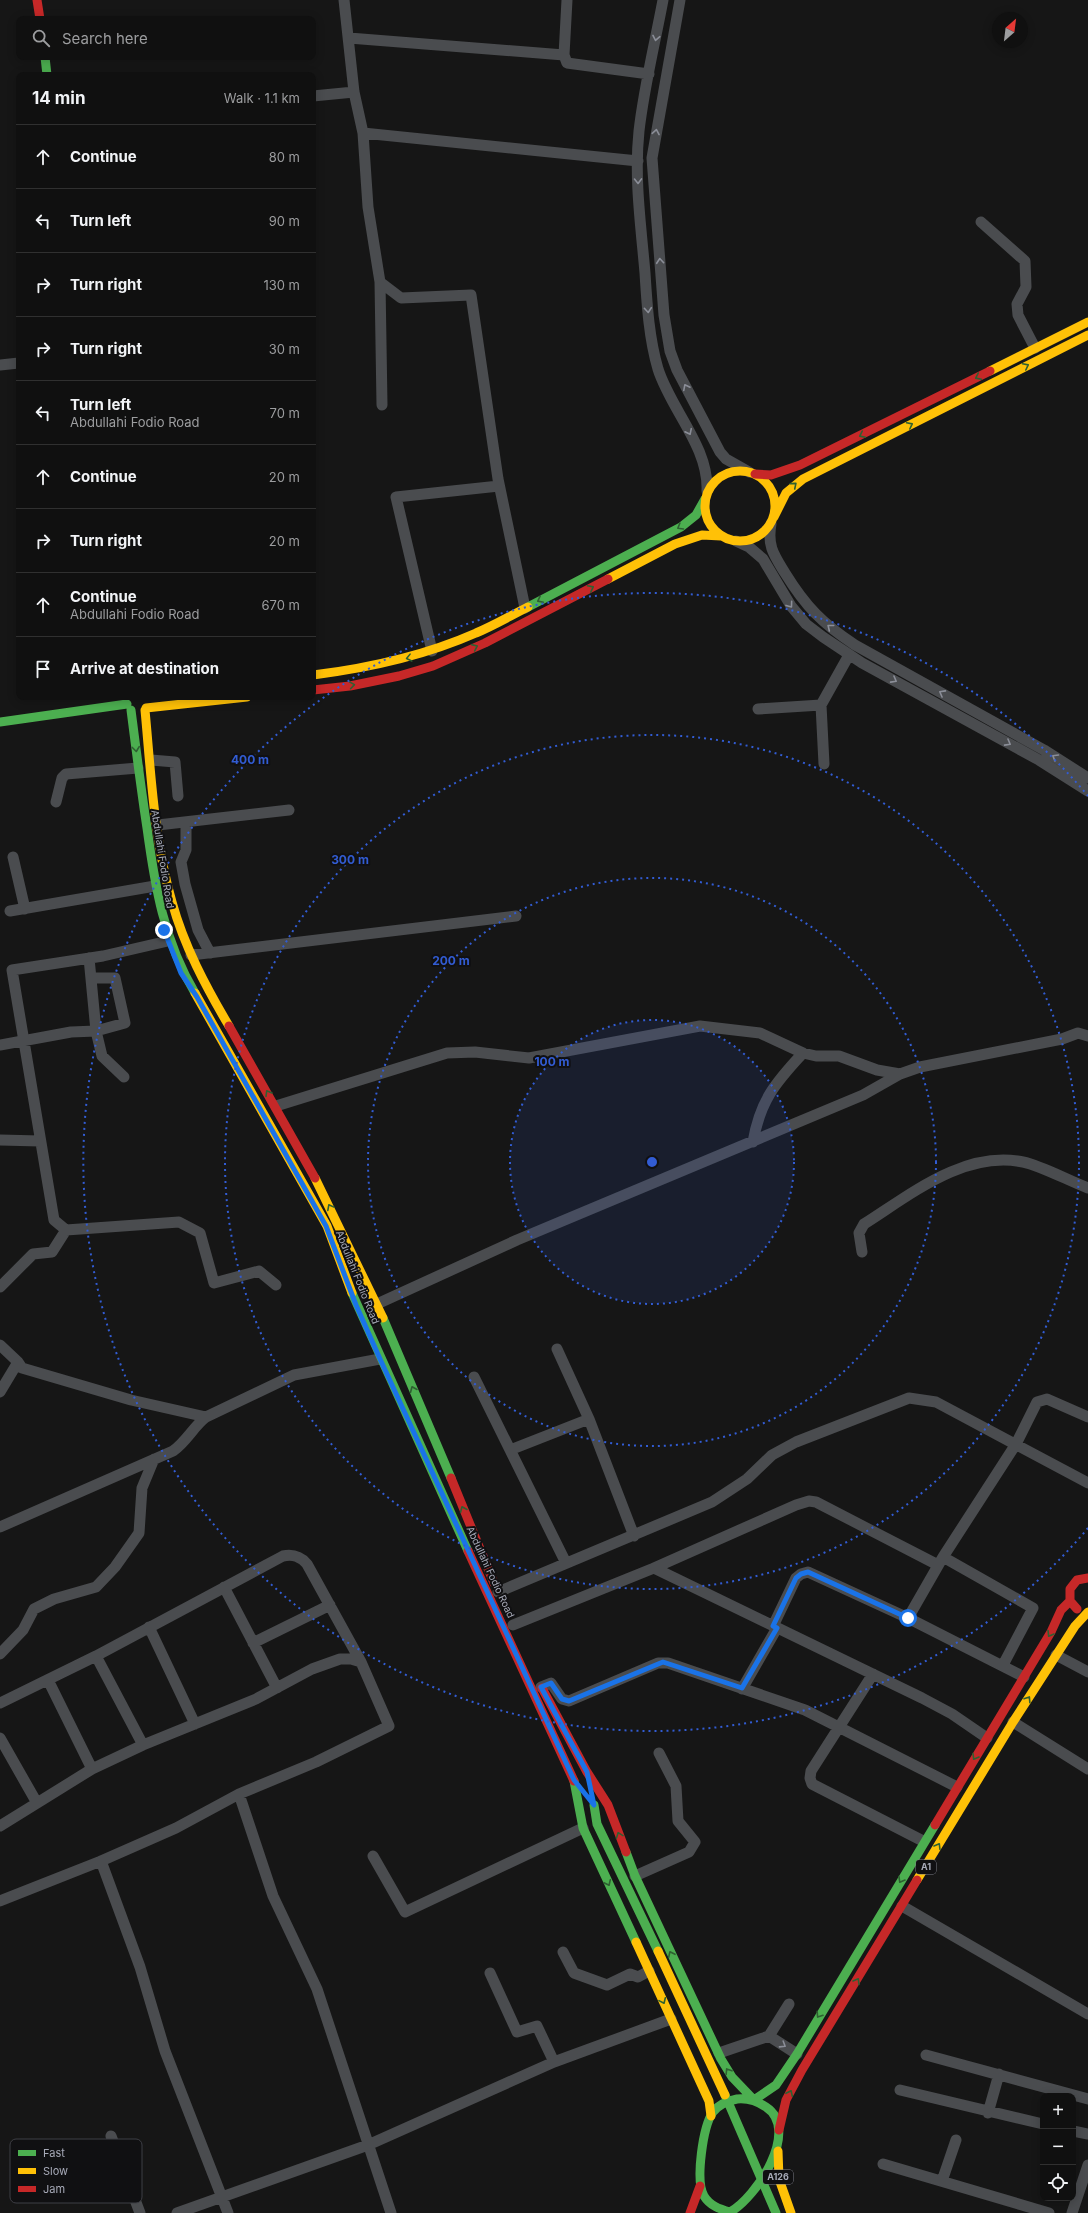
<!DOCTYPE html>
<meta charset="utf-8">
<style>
:root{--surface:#101010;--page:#191919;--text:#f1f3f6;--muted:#9c9d9f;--line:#303030}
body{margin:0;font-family:Inter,sans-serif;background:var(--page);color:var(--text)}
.controls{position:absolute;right:12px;bottom:12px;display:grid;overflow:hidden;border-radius:8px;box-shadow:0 2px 10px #0003}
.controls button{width:36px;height:36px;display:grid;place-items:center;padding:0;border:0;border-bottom:1px solid var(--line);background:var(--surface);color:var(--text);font:20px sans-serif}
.compass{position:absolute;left:992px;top:12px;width:36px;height:36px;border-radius:50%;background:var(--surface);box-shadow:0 2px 10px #0003;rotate:28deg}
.stop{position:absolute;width:12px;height:12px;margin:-9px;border:3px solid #1a73e8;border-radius:50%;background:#fff}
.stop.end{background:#1a73e8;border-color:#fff;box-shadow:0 1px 4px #0008}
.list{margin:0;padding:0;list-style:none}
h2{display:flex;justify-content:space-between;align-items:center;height:52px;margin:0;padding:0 16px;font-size:17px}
h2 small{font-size:13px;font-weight:400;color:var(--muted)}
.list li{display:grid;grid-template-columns:26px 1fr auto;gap:12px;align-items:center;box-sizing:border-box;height:64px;padding:0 16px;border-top:1px solid var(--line)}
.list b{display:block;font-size:15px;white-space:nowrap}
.list p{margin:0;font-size:13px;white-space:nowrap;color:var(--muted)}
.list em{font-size:13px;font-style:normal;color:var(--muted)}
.icon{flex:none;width:22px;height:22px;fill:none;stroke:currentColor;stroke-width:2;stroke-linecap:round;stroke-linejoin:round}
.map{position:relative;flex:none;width:1088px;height:2213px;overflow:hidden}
.search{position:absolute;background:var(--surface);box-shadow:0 2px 10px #0003;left:16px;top:16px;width:300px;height:44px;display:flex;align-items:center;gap:10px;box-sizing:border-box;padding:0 14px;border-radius:8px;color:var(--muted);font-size:15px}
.panel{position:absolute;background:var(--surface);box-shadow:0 2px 10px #0003;left:16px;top:72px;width:300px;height:628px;border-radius:8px}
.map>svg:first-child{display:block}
</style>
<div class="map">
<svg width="1088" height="2213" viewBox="0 0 1088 2213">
<rect width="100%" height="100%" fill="#161616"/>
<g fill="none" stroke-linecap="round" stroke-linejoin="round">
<path stroke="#4a4c4f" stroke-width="11" d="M 344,0 L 354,92 L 363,133 L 368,207 L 380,282 L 401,298 L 471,295 L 498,479 L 525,608
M 567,0 L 564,55 L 567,63 L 649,74
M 663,0 C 655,43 644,87 639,131 C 634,178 641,226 645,273 C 647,305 649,338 658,369 C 671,410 709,447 707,491
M 680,0 L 652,158 L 664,315 L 670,351 L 677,370 L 720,452 L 726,459 L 749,472
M 349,38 L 564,55
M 313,96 L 354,92
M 363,133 L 638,161
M 981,222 L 1025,261 L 1026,287 L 1017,304 L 1018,315 L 1035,348
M 380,282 L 382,405
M 0,365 L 19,363
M 771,524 C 767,546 774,555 785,573 C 806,607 822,623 855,645 L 1044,750 L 1088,778
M 736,541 L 749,547 L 763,559 L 791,606 L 806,624 L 823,637 L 862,663 L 1039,760 L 1088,791
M 432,651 L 396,497 L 499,486
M 821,705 L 824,764
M 758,709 L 821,705 L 849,655
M 151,760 L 175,762 L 178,796
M 56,802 L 62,778 L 66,774 L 138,768
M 186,822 L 186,850 L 181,862 L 185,884 L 198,930 L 210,953
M 158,825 L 289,810
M 13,857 L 25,909
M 10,911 L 155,886
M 168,941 L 103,956 L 12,970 L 54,1220 L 66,1230 L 179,1222 L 200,1233 L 214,1283 L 259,1271 L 276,1285
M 191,955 L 516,916
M 91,978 L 115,978 L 125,1023 L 96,1031 L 102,1056 L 124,1077
M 0,1045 L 71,1032 L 96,1031 L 89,958
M 276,1106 L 447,1053 L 475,1052 L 529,1058 L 700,1026 L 760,1033 L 803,1053 L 816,1056 L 839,1056 L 877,1070 L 900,1074
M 0,1140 L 40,1141
M 753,1142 C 760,1101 775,1083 803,1053
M 862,1252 L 859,1233 L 864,1224 C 910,1195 964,1150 1023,1162 C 1042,1166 1069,1181 1088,1188
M 0,1287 L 33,1254 L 52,1252 L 66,1230
M 377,1304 L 517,1240 L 863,1095 L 900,1074 L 920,1067 L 1062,1039 L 1078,1033 L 1088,1036
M 0,1345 L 18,1362 L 22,1368 L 131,1400 L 206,1417
M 557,1349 L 589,1419 L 634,1536
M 474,1377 L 566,1563
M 0,1392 L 18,1362
M 510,1450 L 589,1419
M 0,1527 L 173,1451 C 187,1441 193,1427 206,1417 L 294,1375 L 380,1359
M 943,1557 L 1033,1608 L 1003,1665
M 654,1568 L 922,1698 L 952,1714 L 987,1738
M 224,1587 L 277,1688
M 498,1592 L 712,1502 L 747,1479 L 772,1455 L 796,1442 L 909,1398 L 936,1402 L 1088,1483
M 908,1618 L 943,1557 L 1016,1444 L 1037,1402 L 1047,1399 L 1088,1417
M 513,1625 L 654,1568 L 796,1505 L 809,1501 L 816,1502 L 938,1565
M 773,1626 L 796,1578 L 801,1574 L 808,1572 L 908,1618 L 1024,1677
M 149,1627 L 195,1724
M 253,1643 L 330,1605
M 0,1654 L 23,1630 L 34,1609 L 54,1599 L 96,1587 L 115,1567 L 139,1533 L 142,1488 L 154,1459
M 1056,1655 L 1088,1672
M 96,1656 L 143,1745
M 873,1674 L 811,1771 L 810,1778 L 812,1784 L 923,1841
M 48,1680 L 92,1769
M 541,1687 L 551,1683 L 562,1699 L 569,1701 L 658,1663 L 668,1663 L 805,1710 L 957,1787
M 742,1689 L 777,1628
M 0,1703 L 96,1656 L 283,1556 C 293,1554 300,1556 307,1564 L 361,1662 L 389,1726 L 316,1762 L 239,1794 L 176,1828 L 101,1861 L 0,1901
M 1013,1722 L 1088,1769
M 0,1738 L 37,1803
M 239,1794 L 273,1896 L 317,1989 L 391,2213
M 0,1826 L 92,1769 L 143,1745 L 256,1699 L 312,1669 L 340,1659 L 351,1659 L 361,1662
M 373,1856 L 405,1912 L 583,1828
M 101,1861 L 140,1967 L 165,2051 L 228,2213
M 635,1876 L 689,1852 L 695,1842 L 678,1821 L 676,1786 L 659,1753
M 902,1906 L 1088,2014
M 563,1952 L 574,1973 L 607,1985 L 630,1974 L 638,1977 L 649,1971
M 490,1973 L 517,2032 L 537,2026 L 554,2062
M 769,2036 L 797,2054
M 719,2053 L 769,2036 L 789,2004
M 926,2055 L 1088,2099
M 900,2090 L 1043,2124
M 988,2113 L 999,2074
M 1073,2131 L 1088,2134
M 111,2136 L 140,2213
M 883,2164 L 1049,2213
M 942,2181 L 956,2140
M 177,2213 L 368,2145 L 554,2062 L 671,2019
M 1072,2213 L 1088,2165"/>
<path stroke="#4caf50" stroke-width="9" d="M 45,57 L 47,75
M 528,607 L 681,527 L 696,515 L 705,499
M 131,710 C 136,749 141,789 147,828 C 155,887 164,941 195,993
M 0,722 L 127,704
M 352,1293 L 468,1551
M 383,1318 L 451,1478
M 574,1781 L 583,1828 L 636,1942
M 626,1852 L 635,1876 L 721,2059 L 732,2077 L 754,2100
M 737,2099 C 747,2098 757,2101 766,2107 C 801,2130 756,2198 730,2212 C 720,2209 710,2206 704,2196 C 695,2181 703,2126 713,2112 C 719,2104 727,2101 737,2099 Z
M 754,2100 L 776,2085 L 797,2054 L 935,1825"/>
<path stroke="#ffc107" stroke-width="9" d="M 990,371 L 1088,322
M705 506a35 35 0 1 1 70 0a35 35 0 1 1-70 0Z
M 774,517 L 786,493 L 803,479 L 1088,335
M 608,579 L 675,544 L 702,535 L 721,536
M 313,675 C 369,668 424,656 476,633 C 493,626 510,616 528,607
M 146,708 L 247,697
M 145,710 C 151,774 154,840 172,902 C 184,946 206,987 229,1026
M 195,993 L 327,1226 L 352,1293
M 315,1178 L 383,1318
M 917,1880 L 1013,1722 L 1075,1626 L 1088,1612
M 636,1942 L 709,2101 L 711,2116
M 778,2151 L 779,2179 L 791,2213"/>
<path stroke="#c62828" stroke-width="9" d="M 37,0 L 40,19
M 755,474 L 771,475 L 800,465 L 990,371
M 313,690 L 350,686 L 399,676 L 433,666 L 485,643 L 608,579
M 229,1026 L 315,1178
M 451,1478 L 494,1583
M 468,1551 L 574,1781
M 1077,1609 L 1070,1601 L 1070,1589 L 1077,1580 L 1088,1578
M 542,1688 L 587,1772 L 608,1805 L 626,1852
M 935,1825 L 1051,1632 L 1061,1610 L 1070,1601
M 779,2130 L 786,2100 L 802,2070 L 917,1880
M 690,2213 L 700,2186"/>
<path stroke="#4caf50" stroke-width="9" d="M 594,1805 L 597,1824 L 658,1951
M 725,2095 L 776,2213"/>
<path stroke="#ffc107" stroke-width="9" d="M 658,1951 L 725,2095"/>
</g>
<defs><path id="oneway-chevron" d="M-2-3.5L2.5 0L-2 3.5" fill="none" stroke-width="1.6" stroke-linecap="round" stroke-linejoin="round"/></defs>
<g stroke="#8b8e98">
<use href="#oneway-chevron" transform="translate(656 38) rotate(101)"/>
<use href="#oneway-chevron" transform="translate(656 132) rotate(-80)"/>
<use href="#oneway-chevron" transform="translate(638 181) rotate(89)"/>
<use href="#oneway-chevron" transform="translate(660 261) rotate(-95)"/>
<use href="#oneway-chevron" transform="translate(648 310) rotate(85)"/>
<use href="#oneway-chevron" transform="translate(686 387) rotate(-117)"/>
<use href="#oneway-chevron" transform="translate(689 432) rotate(64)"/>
<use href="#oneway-chevron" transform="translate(790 605) rotate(54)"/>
<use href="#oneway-chevron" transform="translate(830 627) rotate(-141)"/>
<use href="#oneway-chevron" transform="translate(894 680) rotate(29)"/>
<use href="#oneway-chevron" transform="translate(942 693) rotate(-151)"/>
<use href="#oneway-chevron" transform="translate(1008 743) rotate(29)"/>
<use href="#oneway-chevron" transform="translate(1055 757) rotate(-149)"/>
<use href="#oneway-chevron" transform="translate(783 2045) rotate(32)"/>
</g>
<g stroke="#2e6031">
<use href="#oneway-chevron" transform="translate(1026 366) rotate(-27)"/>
<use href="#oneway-chevron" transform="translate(978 377) rotate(154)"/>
<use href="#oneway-chevron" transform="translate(910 425) rotate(-27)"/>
<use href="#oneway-chevron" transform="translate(862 435) rotate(154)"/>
<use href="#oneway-chevron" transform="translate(794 485) rotate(-40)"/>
<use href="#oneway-chevron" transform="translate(680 527) rotate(149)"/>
<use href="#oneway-chevron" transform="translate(591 588) rotate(-27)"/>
<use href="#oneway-chevron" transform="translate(540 600) rotate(153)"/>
<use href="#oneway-chevron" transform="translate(475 647) rotate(-24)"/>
<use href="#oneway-chevron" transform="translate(409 658) rotate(166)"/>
<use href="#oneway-chevron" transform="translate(352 685) rotate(-9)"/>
<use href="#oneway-chevron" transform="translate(136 749) rotate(83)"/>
<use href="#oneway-chevron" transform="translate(268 1093) rotate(-120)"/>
<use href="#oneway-chevron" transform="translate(330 1207) rotate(-118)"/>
<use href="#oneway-chevron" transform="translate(413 1389) rotate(-113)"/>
<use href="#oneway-chevron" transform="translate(463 1509) rotate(-113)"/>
<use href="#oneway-chevron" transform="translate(1050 1634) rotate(121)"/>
<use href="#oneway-chevron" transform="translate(1028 1699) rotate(-57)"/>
<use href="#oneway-chevron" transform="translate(975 1757) rotate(121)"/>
<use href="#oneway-chevron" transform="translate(619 1835) rotate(-111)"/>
<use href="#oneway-chevron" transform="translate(938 1846) rotate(-59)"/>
<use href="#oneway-chevron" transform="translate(901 1880) rotate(120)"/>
<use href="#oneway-chevron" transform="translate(608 1883) rotate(65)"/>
<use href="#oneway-chevron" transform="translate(671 1954) rotate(-115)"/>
<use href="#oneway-chevron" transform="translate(857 1981) rotate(-59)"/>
<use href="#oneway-chevron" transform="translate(663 2001) rotate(66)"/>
<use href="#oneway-chevron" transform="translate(819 2015) rotate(123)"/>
<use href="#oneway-chevron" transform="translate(728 2071) rotate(-122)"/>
<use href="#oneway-chevron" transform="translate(790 2093) rotate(-65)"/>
</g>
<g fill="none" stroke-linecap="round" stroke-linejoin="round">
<path stroke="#1a73e8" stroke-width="5" d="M 164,930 L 181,973 L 197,997 L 326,1226 L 356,1305 L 380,1359 L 574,1780 L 594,1805 L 587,1772 L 541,1687 L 551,1683 L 562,1699 L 569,1701 L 663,1662 L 742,1688 L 777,1628 L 773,1626 L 796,1578 L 801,1574 L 808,1572 L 908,1618"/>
</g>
<circle cx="652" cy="1162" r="142" fill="#325cd3" fill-opacity=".12"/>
<g fill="none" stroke="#325cd3" stroke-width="2" stroke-dasharray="2 4">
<circle cx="652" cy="1162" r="142"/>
<circle cx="652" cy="1162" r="284"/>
<circle cx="652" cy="1162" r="427"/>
<path d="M1088 1528A569 569 0 1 1 1088 796"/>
</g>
<g text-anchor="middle" stroke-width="4" stroke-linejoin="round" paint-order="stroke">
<g fill="#101012" stroke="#7a7c86" stroke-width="1">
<rect x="916" y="1860" width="20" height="14" rx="3"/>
<rect x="763" y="2170" width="30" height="14" rx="3"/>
</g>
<g font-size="9" font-weight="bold" fill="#a7aab8">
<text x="926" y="1870">A1</text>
<text x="778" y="2180">A126</text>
</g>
<g font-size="10" fill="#a7aab8" stroke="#101012">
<text transform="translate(163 859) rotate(81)" y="4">Abdullahi Fodio Road</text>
<text transform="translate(358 1277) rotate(68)" y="4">Abdullahi Fodio Road</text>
<text transform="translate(491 1572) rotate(65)" y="4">Abdullahi Fodio Road</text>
</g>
</g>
<rect x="10" y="2139" width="132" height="64" rx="6" fill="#101012" stroke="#3d3e44" stroke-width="1"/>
<rect x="18" y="2150" width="18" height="6" fill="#4caf50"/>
<rect x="18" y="2168" width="18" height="6" fill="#ffc107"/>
<rect x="18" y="2186" width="18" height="6" fill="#c62828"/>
<g font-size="11" fill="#a7aab8">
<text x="43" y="2157">Fast</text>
<text x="43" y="2175">Slow</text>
<text x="43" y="2193">Jam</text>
</g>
<circle cx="652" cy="1162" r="6" fill="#325cd3" stroke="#101012" stroke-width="2"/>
<g font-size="12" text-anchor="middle" font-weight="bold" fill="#325cd3" stroke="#101012" stroke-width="4" stroke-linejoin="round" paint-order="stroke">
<text x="250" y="764">400 m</text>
<text x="350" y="864">300 m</text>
<text x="451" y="965">200 m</text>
<text x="552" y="1066">100 m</text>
</g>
</svg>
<div class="controls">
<button>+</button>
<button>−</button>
<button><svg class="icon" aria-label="locate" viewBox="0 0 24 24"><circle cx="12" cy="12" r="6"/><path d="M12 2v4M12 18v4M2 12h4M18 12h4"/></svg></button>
</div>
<svg class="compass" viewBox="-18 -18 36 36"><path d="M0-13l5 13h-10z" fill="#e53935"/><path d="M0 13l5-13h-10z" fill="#9c9d9f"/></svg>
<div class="stop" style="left:908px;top:1618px"></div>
<div class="stop end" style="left:164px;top:930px"></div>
<div class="search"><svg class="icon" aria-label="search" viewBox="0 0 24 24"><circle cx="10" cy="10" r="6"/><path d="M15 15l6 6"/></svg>Search here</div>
<section class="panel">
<h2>14 min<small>Walk · 1.1 km</small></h2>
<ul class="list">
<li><svg class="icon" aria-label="ahead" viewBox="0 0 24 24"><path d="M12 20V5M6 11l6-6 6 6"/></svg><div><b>Continue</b></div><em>80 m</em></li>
<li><svg class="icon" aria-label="left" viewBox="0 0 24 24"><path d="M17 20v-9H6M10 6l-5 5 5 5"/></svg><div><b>Turn left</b></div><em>90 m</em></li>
<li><svg class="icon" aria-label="right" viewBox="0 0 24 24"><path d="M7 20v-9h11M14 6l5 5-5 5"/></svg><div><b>Turn right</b></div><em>130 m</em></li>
<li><svg class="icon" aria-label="right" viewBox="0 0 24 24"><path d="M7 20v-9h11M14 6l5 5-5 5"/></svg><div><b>Turn right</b></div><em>30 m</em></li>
<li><svg class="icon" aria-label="left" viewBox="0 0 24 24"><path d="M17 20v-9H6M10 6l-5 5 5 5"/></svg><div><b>Turn left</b><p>Abdullahi Fodio Road</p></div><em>70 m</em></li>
<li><svg class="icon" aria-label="ahead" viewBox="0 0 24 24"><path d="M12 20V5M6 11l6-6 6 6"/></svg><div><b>Continue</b></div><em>20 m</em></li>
<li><svg class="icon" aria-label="right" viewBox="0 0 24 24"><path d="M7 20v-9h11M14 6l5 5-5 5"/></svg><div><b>Turn right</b></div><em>20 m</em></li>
<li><svg class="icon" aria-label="ahead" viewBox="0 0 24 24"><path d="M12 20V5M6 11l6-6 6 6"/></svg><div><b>Continue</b><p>Abdullahi Fodio Road</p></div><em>670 m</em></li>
<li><svg class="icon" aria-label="arrive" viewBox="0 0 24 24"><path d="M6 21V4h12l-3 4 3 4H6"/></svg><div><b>Arrive at destination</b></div></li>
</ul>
</section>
</div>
